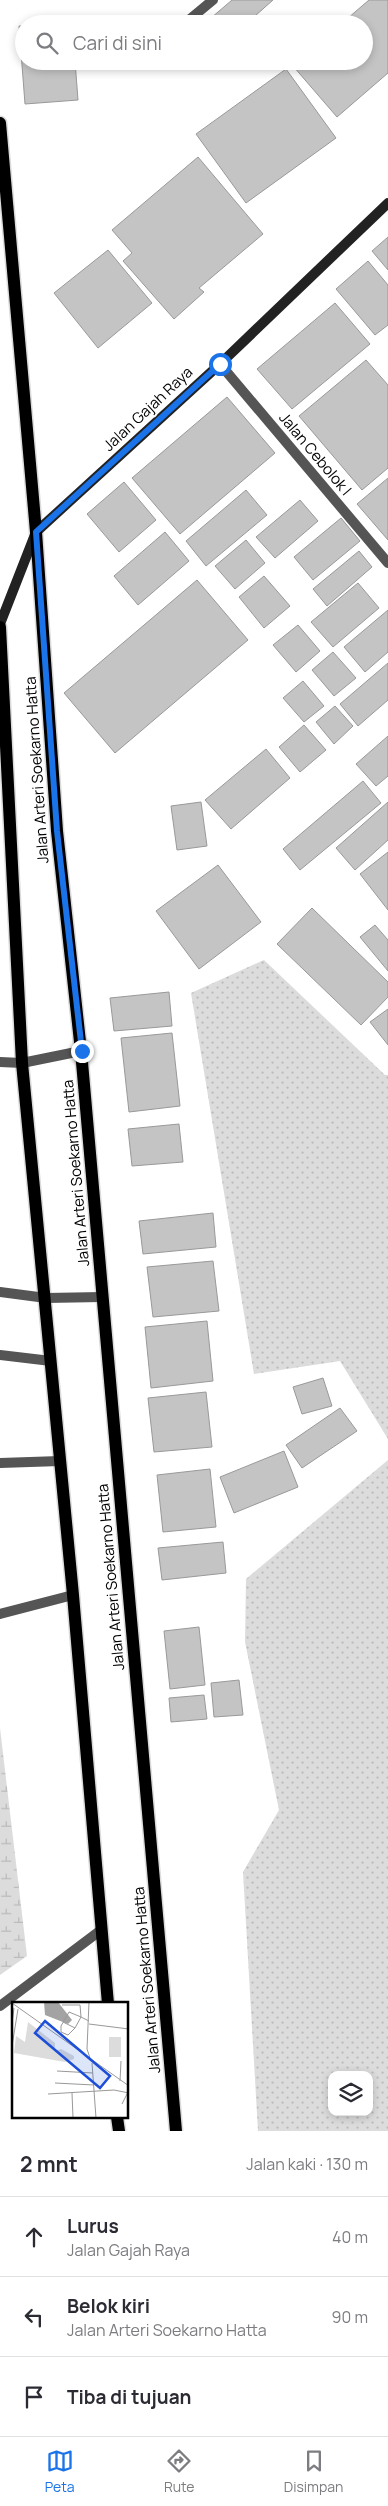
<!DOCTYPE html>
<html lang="id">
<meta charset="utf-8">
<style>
:root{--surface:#fff;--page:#f2f2f3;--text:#2b2b33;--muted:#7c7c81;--line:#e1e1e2;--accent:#1a73e8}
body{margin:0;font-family:Manrope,sans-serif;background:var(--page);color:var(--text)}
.controls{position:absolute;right:15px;bottom:15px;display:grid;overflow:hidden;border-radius:10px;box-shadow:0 2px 8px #0003}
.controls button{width:45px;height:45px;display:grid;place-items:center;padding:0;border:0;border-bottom:1px solid var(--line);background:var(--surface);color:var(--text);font:25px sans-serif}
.stop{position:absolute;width:15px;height:15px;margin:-11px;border:4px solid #1a73e8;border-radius:50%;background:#fff}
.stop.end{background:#1a73e8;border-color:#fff;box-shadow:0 1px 5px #0008}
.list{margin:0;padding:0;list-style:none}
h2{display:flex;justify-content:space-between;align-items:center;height:65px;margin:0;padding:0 20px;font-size:21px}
h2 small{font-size:16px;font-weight:400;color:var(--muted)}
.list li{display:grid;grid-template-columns:32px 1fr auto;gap:15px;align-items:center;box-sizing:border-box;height:80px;padding:0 20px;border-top:1px solid var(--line)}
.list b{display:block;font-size:19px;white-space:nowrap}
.list p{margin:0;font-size:16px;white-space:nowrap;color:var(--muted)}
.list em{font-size:16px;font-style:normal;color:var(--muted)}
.icon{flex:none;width:28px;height:28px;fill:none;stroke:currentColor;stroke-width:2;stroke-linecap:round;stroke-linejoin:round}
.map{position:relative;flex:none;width:388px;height:2131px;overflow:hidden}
.search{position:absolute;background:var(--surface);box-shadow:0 2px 8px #0003;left:15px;right:15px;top:15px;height:55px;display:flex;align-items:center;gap:12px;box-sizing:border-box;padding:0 18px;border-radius:28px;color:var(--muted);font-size:19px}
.sheet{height:305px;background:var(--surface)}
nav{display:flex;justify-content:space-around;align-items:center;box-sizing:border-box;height:70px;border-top:1px solid var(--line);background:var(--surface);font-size:14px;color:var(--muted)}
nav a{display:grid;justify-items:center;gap:2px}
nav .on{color:var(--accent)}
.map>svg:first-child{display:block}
</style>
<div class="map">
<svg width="388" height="2131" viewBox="0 0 388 2131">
<defs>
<pattern id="grass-dots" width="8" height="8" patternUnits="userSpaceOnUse" patternTransform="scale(1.25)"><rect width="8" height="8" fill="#dcdcdc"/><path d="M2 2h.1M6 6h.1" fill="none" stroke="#bbb" stroke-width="1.8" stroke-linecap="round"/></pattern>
<pattern id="wetland-marsh" width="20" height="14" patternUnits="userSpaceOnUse" patternTransform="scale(1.25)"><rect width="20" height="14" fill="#dcdcdc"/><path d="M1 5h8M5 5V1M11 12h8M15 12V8" fill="none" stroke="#bbb"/></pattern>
</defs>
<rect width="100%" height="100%" fill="#fff"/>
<path fill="url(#grass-dots)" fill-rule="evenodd" d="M 264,960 L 385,1075 L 388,1075 L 388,1439 L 340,1361 L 254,1374 L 191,993 Z
M 388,1460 L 388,2131 L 258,2131 L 243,1872 L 279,1810 L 245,1642 L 246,1579 ZM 332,2075 L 369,2075 L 369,2112 L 332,2112 Z"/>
<path fill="url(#wetland-marsh)" d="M 0,1728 L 27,1956 L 0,1975 Z"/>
<path fill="#c4c4c4" stroke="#999" d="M 232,0 L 273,0 L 246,24 L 204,24 Z
M 369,0 L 388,0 L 388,73 L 337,117 L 293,66 L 298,61 L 364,61 L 364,24 L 341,24 Z
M 19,26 L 24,26 L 24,61 L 75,61 L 78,100 L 25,104 Z
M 286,69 L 336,138 L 246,203 L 196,134 Z
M 198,157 L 263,234 L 199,288 L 204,292 L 174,319 L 123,261 L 132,253 L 112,230 Z
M 388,237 L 388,270 L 372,251 Z
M 108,250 L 152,303 L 98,348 L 54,293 Z
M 368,261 L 388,285 L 388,325 L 375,335 L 336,289 Z
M 335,303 L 370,344 L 292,409 L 257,369 Z
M 366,360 L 388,385 L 388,468 L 362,490 L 299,416 Z
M 227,397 L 275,453 L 180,534 L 132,478 Z
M 388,478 L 388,540 L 357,504 Z
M 124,482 L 156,520 L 119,552 L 87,514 Z
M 246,490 L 267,515 L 206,566 L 186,541 Z
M 300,500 L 318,521 L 275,558 L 256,537 Z
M 341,518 L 360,541 L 313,580 L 294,557 Z
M 165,532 L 189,561 L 138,605 L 114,576 Z
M 246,540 L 265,563 L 235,589 L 215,566 Z
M 359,551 L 372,567 L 327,606 L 313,589 Z
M 264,576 L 290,606 L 264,628 L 239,597 Z
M 197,580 L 248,640 L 115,753 L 64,693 Z
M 358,583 L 379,608 L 333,647 L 311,622 Z
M 388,610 L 388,652 L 365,672 L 344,647 Z
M 298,625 L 320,651 L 296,672 L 273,645 Z
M 333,652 L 356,678 L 334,696 L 312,670 Z
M 388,663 L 388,700 L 358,726 L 340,704 Z
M 303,681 L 324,706 L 304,722 L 283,698 Z
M 335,706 L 353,726 L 334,744 L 316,722 Z
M 304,725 L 326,750 L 300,772 L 279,747 Z
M 388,736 L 388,776 L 376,786 L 356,764 Z
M 266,749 L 290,778 L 231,829 L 205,800 Z
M 363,781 L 381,803 L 300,870 L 283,849 Z
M 201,802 L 207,846 L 177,850 L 171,806 Z
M 388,802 L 388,840 L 355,870 L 336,848 Z
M 388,852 L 388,910 L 360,874 Z
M 218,865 L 261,922 L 199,969 L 156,911 Z
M 312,908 L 388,982 L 388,997 L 361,1025 L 277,944 Z
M 375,925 L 388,940 L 388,971 L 360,937 Z
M 169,992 L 172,1026 L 114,1031 L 110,998 Z
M 388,1009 L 388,1045 L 370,1022 Z
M 172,1033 L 180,1106 L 129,1112 L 121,1038 Z
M 179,1124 L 183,1162 L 132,1166 L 128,1129 Z
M 213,1213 L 216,1247 L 143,1254 L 139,1221 Z
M 213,1261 L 219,1311 L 153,1317 L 147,1267 Z
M 207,1321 L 213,1381 L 151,1388 L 145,1327 Z
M 323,1378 L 332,1406 L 302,1414 L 293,1387 Z
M 206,1392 L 212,1447 L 154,1452 L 148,1398 Z
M 340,1408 L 357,1431 L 302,1468 L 286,1445 Z
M 284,1451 L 298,1487 L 234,1513 L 220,1477 Z
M 210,1469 L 216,1527 L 163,1532 L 157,1475 Z
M 223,1542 L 226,1573 L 162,1580 L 158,1548 Z
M 199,1627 L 205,1685 L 170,1689 L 164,1631 Z
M 239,1680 L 243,1715 L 214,1717 L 211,1683 Z
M 204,1695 L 207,1719 L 171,1722 L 169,1698 Z"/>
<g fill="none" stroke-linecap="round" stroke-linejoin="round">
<defs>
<path id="primary" d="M 0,123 L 36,532 L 57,831 L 81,1051 L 176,2131
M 0,627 L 22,1063 L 73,1595 L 108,2004
M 117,2117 L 119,2131"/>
</defs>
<use href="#primary" stroke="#dbdbdb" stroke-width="15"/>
<path stroke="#555" stroke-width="10" d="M 184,24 L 213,0
M 0,1062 L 22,1063 L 81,1051
M 0,1292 L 46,1298 L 102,1297
M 0,1355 L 51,1361
M 0,1463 L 60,1461
M 0,1614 L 73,1595
M 0,2006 L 101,1930"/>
<path stroke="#555" stroke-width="10" d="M 220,364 L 388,563"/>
<path stroke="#222" stroke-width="10" d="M 0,624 L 36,532 L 220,364 L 388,203"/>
<use href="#primary" stroke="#000" stroke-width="12"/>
</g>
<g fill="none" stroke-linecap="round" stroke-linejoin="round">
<path stroke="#1a73e8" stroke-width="6" d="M 82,1051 L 57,831 L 36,532 L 220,364"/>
</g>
<g text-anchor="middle" stroke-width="4" stroke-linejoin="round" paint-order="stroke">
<g font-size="15" fill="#000" stroke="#fff">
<text transform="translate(148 409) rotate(-43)" y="5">Jalan Gajah Raya</text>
<text transform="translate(315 454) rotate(50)" y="5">Jalan Cebolok I</text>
<text transform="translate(37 770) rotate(-94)" y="5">Jalan Arteri Soekarno Hatta</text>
<text transform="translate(76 1173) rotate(-95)" y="5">Jalan Arteri Soekarno Hatta</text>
<text transform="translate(111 1577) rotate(-95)" y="5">Jalan Arteri Soekarno Hatta</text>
<text transform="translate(147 1980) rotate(-95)" y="5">Jalan Arteri Soekarno Hatta</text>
</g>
</g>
<g transform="translate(12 2002)">
<rect width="116" height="116" fill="#fff"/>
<path d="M 16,20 L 43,41 L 43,49 L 49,47 L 62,54 L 62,57 L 53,60 L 2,51 L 4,34 L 13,40 Z" fill="#dcdcdc"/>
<path d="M 97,35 L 109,35 L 109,55 L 97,55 Z" fill="#dcdcdc"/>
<path d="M 32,0 L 46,0 L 60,18 L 56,22 L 33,13 Z" fill="#a3a3a3"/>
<path fill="none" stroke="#999" stroke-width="1" d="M 77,0 L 75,47 L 78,56M 0,1 L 117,84M 50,3 L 68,3 L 69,15 L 77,19M 51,20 L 63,26 L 69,15 L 57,10 L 49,24 L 49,30 L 56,33 L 63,26M 0,21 L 2,6M 77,22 L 117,27M 0,44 L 6,7M 80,61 L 84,116M 45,69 L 81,71M 108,79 L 109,59M 43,81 L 82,83M 60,91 L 61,116M 36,92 L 102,88 L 117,91M 110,102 L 117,88"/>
<path fill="#1d4ed8" fill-opacity="0.15" stroke="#1d4ed8" stroke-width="2.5" d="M 33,19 L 98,74 L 88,86 L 23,31 Z"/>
<rect width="116" height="116" fill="none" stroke="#000" stroke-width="2.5"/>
</g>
</svg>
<div class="controls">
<button><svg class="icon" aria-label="layers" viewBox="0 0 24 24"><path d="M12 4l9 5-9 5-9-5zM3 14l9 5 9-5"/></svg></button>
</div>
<div class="stop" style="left:220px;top:364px"></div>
<div class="stop end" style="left:82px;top:1051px"></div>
<div class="search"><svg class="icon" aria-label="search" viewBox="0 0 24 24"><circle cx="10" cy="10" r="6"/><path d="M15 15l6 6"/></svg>Cari di sini</div>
</div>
<section class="sheet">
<h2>2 mnt<small>Jalan kaki · 130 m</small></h2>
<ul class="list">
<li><svg class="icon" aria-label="ahead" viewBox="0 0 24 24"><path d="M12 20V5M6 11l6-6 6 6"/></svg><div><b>Lurus</b><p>Jalan Gajah Raya</p></div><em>40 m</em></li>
<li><svg class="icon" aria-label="left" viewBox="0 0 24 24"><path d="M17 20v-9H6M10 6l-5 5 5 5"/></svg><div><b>Belok kiri</b><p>Jalan Arteri Soekarno Hatta</p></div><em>90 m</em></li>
<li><svg class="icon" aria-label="arrive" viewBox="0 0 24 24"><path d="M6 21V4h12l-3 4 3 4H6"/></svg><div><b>Tiba di tujuan</b></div></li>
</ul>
</section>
<nav>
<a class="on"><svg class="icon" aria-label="map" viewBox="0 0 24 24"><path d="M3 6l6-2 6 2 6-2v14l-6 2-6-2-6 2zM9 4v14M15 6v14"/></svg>Peta</a>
<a><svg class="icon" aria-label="directions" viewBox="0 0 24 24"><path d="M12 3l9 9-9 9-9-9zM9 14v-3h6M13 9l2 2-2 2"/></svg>Rute</a>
<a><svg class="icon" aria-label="saved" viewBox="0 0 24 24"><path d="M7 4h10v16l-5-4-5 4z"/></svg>Disimpan</a>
</nav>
